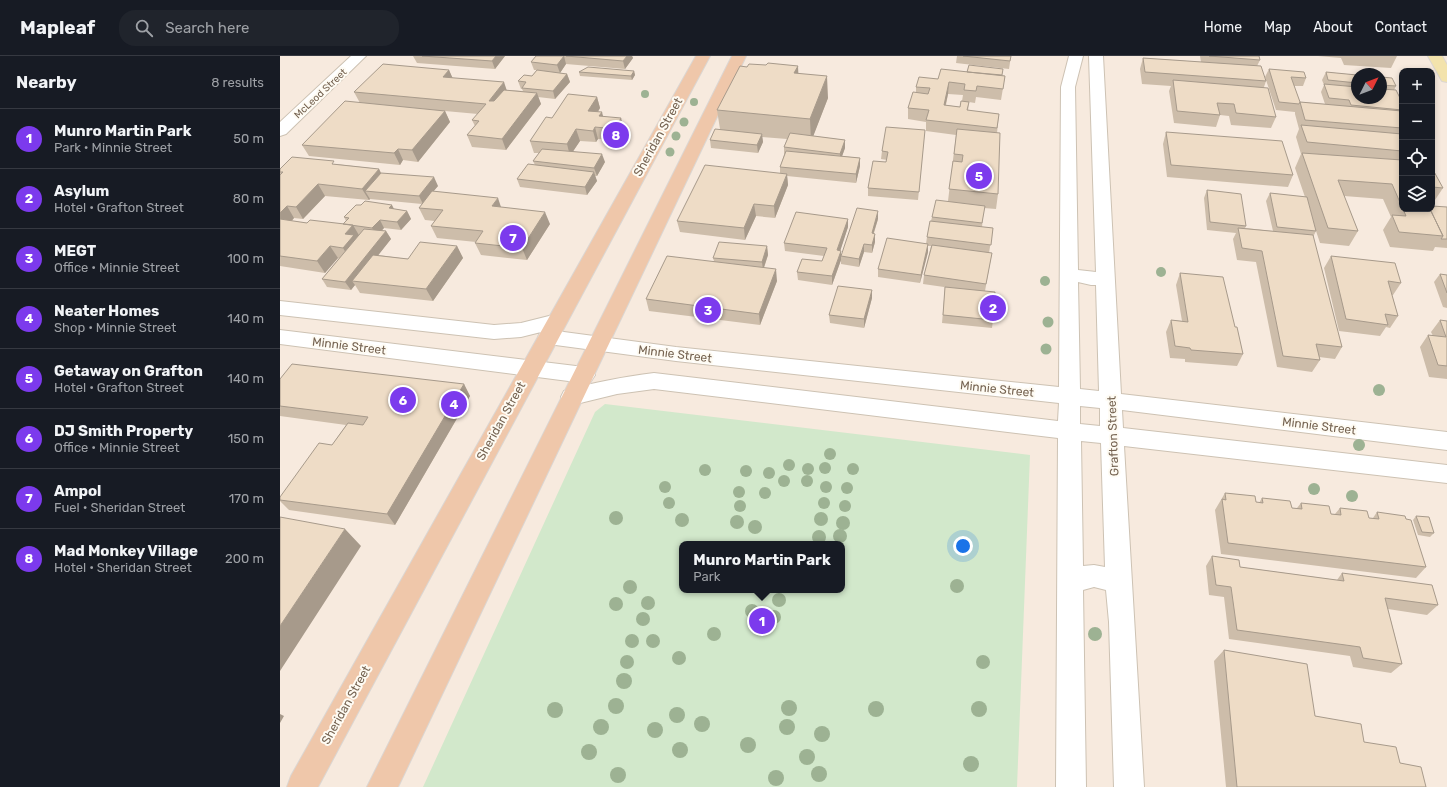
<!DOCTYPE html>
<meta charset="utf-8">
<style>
:root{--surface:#171b24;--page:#20242c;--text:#f1f3f6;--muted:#9ea1a6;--line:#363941;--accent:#7c3aed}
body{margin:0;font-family:Rubik,sans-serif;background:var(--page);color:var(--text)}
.controls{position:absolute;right:12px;top:12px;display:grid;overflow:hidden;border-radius:8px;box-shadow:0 2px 6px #0003}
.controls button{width:36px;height:36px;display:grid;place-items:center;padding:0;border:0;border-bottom:1px solid var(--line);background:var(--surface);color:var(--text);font:20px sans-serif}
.compass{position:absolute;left:1071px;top:12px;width:36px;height:36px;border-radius:50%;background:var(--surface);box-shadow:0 2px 6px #0003;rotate:48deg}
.you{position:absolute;left:683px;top:490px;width:14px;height:14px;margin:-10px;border:3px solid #fff;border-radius:50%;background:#1a73e8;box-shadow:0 0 0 6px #1a73e833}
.badge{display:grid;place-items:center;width:26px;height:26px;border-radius:50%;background:var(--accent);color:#fff;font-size:13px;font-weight:700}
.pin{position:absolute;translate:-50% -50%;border:2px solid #fff;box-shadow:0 1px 4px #0006}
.popup{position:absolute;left:399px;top:485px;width:166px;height:52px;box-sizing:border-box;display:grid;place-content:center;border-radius:8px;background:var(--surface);filter:drop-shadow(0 1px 3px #0005);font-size:13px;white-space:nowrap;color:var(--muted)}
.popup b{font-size:15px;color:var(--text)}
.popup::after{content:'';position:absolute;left:50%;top:100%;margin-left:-8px;border:8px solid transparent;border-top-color:var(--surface)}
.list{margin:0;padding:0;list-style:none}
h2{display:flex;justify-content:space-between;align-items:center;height:52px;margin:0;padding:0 16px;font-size:17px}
h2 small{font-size:13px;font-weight:400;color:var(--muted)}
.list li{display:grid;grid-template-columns:26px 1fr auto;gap:12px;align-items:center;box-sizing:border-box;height:60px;padding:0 16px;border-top:1px solid var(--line)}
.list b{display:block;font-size:15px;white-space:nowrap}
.list p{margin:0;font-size:13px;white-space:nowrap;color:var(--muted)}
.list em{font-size:13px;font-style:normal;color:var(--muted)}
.icon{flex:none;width:22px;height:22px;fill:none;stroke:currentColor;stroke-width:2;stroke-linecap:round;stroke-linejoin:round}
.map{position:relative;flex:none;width:1167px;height:731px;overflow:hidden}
header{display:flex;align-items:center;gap:24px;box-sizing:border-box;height:56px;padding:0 20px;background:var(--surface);border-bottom:1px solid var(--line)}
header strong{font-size:19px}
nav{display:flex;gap:22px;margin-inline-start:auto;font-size:14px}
.search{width:280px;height:36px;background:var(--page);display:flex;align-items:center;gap:10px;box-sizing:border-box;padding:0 14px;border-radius:16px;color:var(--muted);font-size:15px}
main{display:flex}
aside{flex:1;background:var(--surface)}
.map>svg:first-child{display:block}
</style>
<header>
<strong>Mapleaf</strong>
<div class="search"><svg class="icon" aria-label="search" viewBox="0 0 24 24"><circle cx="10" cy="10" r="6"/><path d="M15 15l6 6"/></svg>Search here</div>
<nav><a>Home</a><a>Map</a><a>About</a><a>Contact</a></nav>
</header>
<main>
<aside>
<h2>Nearby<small>8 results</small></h2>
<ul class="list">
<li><span class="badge">1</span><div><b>Munro Martin Park</b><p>Park · Minnie Street</p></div><em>50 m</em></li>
<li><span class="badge">2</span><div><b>Asylum</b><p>Hotel · Grafton Street</p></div><em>80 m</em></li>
<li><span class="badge">3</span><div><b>MEGT</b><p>Office · Minnie Street</p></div><em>100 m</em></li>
<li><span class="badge">4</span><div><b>Neater Homes</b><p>Shop · Minnie Street</p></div><em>140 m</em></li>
<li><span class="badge">5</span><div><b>Getaway on Grafton</b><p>Hotel · Grafton Street</p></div><em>140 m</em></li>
<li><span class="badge">6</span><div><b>DJ Smith Property</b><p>Office · Minnie Street</p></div><em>150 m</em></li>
<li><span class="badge">7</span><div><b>Ampol</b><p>Fuel · Sheridan Street</p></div><em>170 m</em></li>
<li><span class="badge">8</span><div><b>Mad Monkey Village</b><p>Hotel · Sheridan Street</p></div><em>200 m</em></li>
</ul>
</aside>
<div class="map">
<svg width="1167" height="731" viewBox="0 0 1167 731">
<rect width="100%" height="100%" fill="#fbf8ec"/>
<path fill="#f7eade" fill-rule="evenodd" d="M 0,0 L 1167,0 L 1167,731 L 0,731 ZM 1122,15 L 1152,15 L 1152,153 L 1122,153 ZM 1077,18 L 1101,18 L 1101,42 L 1077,42 ZM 402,488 L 562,488 L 562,534 L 402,534 Z"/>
<path fill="#d2e8cb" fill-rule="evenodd" d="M 325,348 L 750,399 L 737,731 L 143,731 L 315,356 ZM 402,488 L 562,488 L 562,534 L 402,534 Z"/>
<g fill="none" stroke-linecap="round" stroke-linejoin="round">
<defs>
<path id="minor" d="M 71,0 L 86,0 L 6,78 L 0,80 L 0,66 Z
M 789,0 L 803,0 L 795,31 L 798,214 L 816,216 L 809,0 L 823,0 L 841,338 L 1167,376 L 1167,394 L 842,354 L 843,372 L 1167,409 L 1167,427 L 844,390 L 864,731 L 834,731 L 829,566 L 826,534 L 814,531 L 803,534 L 806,731 L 776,731 L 778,382 L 374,333 L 337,338 L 292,349 L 284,347 L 281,341 L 284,335 C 314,326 344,321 374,317 L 778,365 L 779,347 L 396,305 L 268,288 L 261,286 L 258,281 L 261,276 L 241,281 L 214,283 L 0,259 L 0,245 L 214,269 L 241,267 L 277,258 L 284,260 L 287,265 L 284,270 L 269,274 L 396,291 L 779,331 L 781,31 ZM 798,226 L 811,229 L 816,229 L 819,335 L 800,333 ZM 800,350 L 820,352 L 820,370 L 800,368 ZM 801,385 L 821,387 L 825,511 L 814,509 L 803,510 Z
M 0,274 L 304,311 L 311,313 L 315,319 L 311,325 L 304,327 L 0,288 Z"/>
<path id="major" d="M 1148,0 L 1162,0 L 1167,9 L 1167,26 L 1162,25 Z"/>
<path id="highway" d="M 416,0 L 430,0 L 38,731 L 7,731 L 11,720 Z
M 452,0 L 466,0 L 118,731 L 87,731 Z"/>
</defs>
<use href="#minor" stroke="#cdc2b3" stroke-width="2"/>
<use href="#major" stroke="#dbd6d2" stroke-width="2"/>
<use href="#highway" stroke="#dbd6d2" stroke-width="2"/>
<use href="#minor" fill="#fff" fill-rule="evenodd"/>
<use href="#major" fill="#f3e3ac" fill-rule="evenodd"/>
<use href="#highway" fill="#efc7aa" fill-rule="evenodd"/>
</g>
<g fill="#9db293">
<circle cx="365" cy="38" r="4"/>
<circle cx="414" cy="46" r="4"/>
<circle cx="404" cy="66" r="4.5"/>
<circle cx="396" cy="80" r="4.5"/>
<circle cx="390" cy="96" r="4.5"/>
<circle cx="881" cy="216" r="5"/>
<circle cx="765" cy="225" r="5"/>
<circle cx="768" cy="266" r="5.5"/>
<circle cx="766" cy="293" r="5.5"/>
<circle cx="1099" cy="334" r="6"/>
<circle cx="1079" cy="389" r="6"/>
<circle cx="550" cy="398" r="6"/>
<circle cx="509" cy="409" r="6"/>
<circle cx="545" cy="412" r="6"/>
<circle cx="528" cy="413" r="6"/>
<circle cx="573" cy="413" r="6"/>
<circle cx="425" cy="414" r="6"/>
<circle cx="466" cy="415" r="6"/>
<circle cx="489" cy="417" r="6"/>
<circle cx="504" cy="425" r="6"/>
<circle cx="527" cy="425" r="6"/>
<circle cx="385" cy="431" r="6"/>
<circle cx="546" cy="431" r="6"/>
<circle cx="567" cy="432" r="6"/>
<circle cx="1034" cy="433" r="6"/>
<circle cx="459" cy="436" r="6"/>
<circle cx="485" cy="437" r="6"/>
<circle cx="1072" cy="440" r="6"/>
<circle cx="389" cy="447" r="6"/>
<circle cx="544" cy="447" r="6"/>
<circle cx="460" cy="450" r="6"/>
<circle cx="565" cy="450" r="6"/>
<circle cx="336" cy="462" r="7"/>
<circle cx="541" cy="463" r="7"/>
<circle cx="402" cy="464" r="7"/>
<circle cx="457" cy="466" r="7"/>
<circle cx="563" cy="467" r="7"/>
<circle cx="475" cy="471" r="7"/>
<circle cx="560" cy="480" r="7"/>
<circle cx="539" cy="481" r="7"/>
<circle cx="677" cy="530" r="7"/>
<circle cx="350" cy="531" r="7"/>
<circle cx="499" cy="544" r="7"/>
<circle cx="368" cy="547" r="7"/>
<circle cx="336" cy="548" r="7"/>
<circle cx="472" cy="555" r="7"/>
<circle cx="494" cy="561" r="7"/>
<circle cx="363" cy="563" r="7"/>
<circle cx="434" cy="578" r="7"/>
<circle cx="815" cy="578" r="7"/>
<circle cx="352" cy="585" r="7"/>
<circle cx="373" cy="585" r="7"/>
<circle cx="399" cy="602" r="7"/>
<circle cx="347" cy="606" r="7"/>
<circle cx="703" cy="606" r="7"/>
<circle cx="344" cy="625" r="8"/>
<circle cx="336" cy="650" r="8"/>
<circle cx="509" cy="652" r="8"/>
<circle cx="596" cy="653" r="8"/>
<circle cx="699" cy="653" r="8"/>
<circle cx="275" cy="654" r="8"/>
<circle cx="397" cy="659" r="8"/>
<circle cx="422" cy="668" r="8"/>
<circle cx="321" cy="671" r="8"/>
<circle cx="507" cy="671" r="8"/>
<circle cx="375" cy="674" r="8"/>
<circle cx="542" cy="678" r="8"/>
<circle cx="468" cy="689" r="8"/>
<circle cx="400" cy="694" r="8"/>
<circle cx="309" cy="696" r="8"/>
<circle cx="527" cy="701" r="8"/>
<circle cx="691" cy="708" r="8"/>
<circle cx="539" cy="718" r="8"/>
<circle cx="338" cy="719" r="8"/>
<circle cx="496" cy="722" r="8"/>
</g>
<path fill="#cdbdaa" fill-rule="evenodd" d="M 133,0 L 225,0 L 215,13 L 137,7 Z
M 256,0 L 352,0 L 353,2 L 345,13 L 286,8 L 280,17 L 287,18 L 290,26 L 275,43 L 258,41 L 261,48 L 226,94 L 192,91 L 187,79 L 195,70 L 192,64 L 198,58 L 165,55 L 170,66 L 138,106 L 123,104 L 120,109 L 29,100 L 22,89 L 80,47 L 74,36 L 169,14 L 172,22 L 226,34 L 243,35 L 242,33 L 241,33 L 238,25 L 252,20 L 257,14 L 254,14 L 251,6 Z
M 677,0 L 731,0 L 729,13 L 676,7 Z
M 920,0 L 979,0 L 980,4 L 977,10 L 986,25 L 984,31 L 996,61 L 991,72 L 951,69 L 949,60 L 940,59 L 936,71 L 894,67 L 889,35 L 891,30 L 862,28 L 860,13 L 863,2 L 921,6 Z
M 1038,0 L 1117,0 L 1111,12 L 1064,9 L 1061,2 Z
M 486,9 L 518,10 L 518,17 L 548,42 L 533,80 L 565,84 L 565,92 L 562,100 L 580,102 L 580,110 L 576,127 L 507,120 L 508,129 L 495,162 L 476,160 L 465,184 L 400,176 L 397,165 L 500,117 L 500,111 L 504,99 L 504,91 L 507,83 L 482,81 L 483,86 L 478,97 L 431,92 L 430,84 L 440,73 L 437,54 L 467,11 Z
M 989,13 L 1026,22 L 1023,30 L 1014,30 L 1020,46 L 1045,48 L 1041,36 L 1044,29 L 1042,24 L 1046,16 L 1077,19 L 1077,42 L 1101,42 L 1101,21 L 1116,30 L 1114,34 L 1122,46 L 1122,153 L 1152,153 L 1167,151 L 1167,192 L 1155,191 L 1153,195 L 1110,191 L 1103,174 L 1111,161 L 1103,143 L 1064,140 L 1078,175 L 1069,190 L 1040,187 L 1036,175 L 1033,181 L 1062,291 L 1055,303 L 1039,301 L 1040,304 L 1032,316 L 997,311 L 976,206 L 957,204 L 953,183 L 956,177 L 927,174 L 924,142 L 927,134 L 966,170 L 965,172 L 993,175 L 986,145 L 990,137 L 1025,141 L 1015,112 L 1021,98 L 1016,81 L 1019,73 L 1015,58 L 1015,56 L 996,54 L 985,21 Z
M 354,15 L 355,19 L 352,24 L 300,20 L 299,16 Z
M 722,19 L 725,20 L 721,44 L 696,41 L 695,47 L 689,46 L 688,55 L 719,58 L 717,77 L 718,138 L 716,153 L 704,152 L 702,171 L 713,172 L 709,197 L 712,197 L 705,235 L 713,264 L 712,272 L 662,267 L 665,231 L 678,233 L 643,228 L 644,219 L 651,190 L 648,190 L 648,196 L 640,227 L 598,221 L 598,213 L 646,188 L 647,181 L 652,161 L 668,145 L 676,79 L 646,75 L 646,66 L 628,63 L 628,52 L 636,36 L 636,31 L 658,23 ZM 668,38 L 683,39 L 682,45 L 680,51 L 666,49 Z
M 317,41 L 320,52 L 318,56 L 323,60 L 344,73 L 338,84 L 318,83 L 316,86 L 300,85 L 293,95 L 325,106 L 317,120 L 315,120 L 317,125 L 307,139 L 240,131 L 237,123 L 255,109 L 253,105 L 259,97 L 254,97 L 250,85 L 272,62 Z
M 886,76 L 1013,119 L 1008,131 L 887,121 L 883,88 Z
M 644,82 L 638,144 L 588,140 L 588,132 L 606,106 L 607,104 L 601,103 L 602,95 Z
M 56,108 L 99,113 L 101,117 L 158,130 L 153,135 L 221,151 L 270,168 L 247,204 L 201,199 L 195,187 L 196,186 L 157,182 L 151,170 L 155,165 L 145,164 L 139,152 L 142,148 L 90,143 L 89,144 L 45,140 L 23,163 L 14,162 L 12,165 L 27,167 L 63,168 L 66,165 L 64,161 L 114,153 L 127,155 L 131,163 L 121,174 L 104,172 L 102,174 L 106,175 L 111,183 L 98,199 L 128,203 L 177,190 L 183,202 L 153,245 L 80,237 L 75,229 L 71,234 L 47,231 L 42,223 L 59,202 L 58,202 L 45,217 L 0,210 L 0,113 Z
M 1152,112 L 1163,132 L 1153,147 L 1152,147 Z
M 568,163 L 568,171 L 560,194 L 561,199 L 598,163 L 594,177 L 595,186 L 592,197 L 584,196 L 579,211 L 561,208 L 561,204 L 552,229 L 518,224 L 517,216 L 542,205 L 544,200 L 505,195 L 504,187 Z
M 487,190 L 488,199 L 484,212 L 497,225 L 480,269 L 369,255 L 366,243 L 434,205 L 433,202 Z
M 1051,200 L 1121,227 L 1113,239 L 1112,239 L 1118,260 L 1110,272 L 1106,271 L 1100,280 L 1059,275 L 1044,212 Z
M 900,217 L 955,271 L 963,298 L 957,310 L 905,306 L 905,303 L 890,302 L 886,276 L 891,264 L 902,265 L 896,229 Z
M 1160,218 L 1167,219 L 1167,252 L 1163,251 L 1154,226 Z
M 592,234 L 592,242 L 584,272 L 550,267 L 549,259 Z
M 1160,264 L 1167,265 L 1167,323 L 1149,321 L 1140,291 L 1148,279 L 1153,280 L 1151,276 Z
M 0,323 L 184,328 L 190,340 L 115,469 L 9,454 L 0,445 L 0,441 L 52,389 L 66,369 L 0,360 Z
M 945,437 L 979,447 L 982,442 L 1012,452 L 1017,452 L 1021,447 L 1051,458 L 1055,458 L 1060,452 L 1089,462 L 1093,462 L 1097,456 L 1126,463 L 1146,511 L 1136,522 L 941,498 L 935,454 Z
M 1136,460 L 1154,477 L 1150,481 L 1138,479 L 1133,464 Z
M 932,500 L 960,511 L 1057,524 L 1062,517 L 1158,549 L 1147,559 L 1108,553 L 1122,608 L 1111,617 L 1073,611 L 1070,600 L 949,583 L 944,541 L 929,539 L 926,510 Z
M 944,594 L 1035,660 L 1084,686 L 1120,707 L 1146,731 L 946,731 L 934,605 Z"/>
<path fill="#a79a8b" d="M 216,0 L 225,0 L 215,13 L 212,5 Z
M 284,0 L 286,8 L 280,17 L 277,9 Z
M 347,0 L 352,0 L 353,2 L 345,13 L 343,5 Z
M 518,10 L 519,32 L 514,17 Z
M 169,14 L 174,25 L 163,21 Z
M 354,15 L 355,19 L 352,24 L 351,20 Z
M 287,18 L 290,26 L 275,43 L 273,35 Z
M 547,20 L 548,42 L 531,86 L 530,63 Z
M 224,26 L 228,38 L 213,56 L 209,45 Z
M 669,26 L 668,38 L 663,60 L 664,49 Z
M 257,37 L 261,48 L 226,94 L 222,83 Z
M 317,41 L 320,52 L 311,67 L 308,55 Z
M 165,55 L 170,66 L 138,106 L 132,94 Z
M 322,56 L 325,68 L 319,60 Z
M 341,62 L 344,73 L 338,84 L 335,73 Z
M 315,71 L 318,83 L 316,86 L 313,75 Z
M 296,73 L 300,85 L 290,100 L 287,88 Z
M 482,78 L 483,86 L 478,97 L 477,89 Z
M 565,84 L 565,92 L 560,106 L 560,98 Z
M 118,93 L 123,104 L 120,109 L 114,97 Z
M 322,98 L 325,106 L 317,120 L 314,112 Z
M 580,102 L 580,110 L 576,127 L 576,118 Z
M 99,113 L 105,125 L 85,135 L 90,143 L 89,144 L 82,133 Z
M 314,116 L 317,125 L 307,139 L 305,131 Z
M 507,118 L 508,129 L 495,162 L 494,150 Z
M 154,121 L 158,130 L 143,148 L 139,140 Z
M 38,128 L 45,140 L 23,163 L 16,151 Z
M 218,142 L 222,154 L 212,150 Z
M 474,148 L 476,160 L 465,184 L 464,172 Z
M 112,149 L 116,157 L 109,152 Z
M 7,150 L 14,162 L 3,174 L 0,170 L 0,157 Z
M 127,155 L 131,163 L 121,174 L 117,166 Z
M 598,155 L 598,163 L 591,185 L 592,177 Z
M 265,156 L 270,168 L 247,204 L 242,192 Z
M 568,163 L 568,171 L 558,202 L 557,194 Z
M 100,164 L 104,172 L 96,181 L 92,172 Z
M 73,169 L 80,181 L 70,204 L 63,192 L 65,178 Z
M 106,175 L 111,183 L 78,225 L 72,225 L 75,229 L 71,234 L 65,226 Z
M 595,178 L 595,186 L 592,197 L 592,189 Z
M 584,188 L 584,196 L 579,211 L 579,203 Z
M 648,188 L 648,196 L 640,227 L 641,219 Z
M 50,190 L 58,202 L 45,217 L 37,205 Z
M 177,190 L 183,202 L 153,245 L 146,233 Z
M 487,190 L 488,199 L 483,214 L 482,206 Z
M 561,195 L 561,204 L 552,229 L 552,220 Z
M 496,213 L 497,225 L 480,269 L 479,258 Z
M 592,234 L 592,242 L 584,272 L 584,263 Z
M 184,328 L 190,340 L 115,469 L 107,458 Z
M 65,473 L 81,490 L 0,615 L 0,570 Z
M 0,658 L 4,660 L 0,667 Z"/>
<path fill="#eedcc6" stroke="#a79a8b" d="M 142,0 L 216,0 L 212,5 Z
M 256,0 L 284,0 L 277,9 L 251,6 Z
M 286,0 L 347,0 L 343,5 Z
M 683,0 L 731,0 L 730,5 Z
M 929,0 L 979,0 L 980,4 Z
M 863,2 L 981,10 L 986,25 L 865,16 Z
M 488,7 L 518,10 L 514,17 L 547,20 L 530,63 L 437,54 L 460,10 L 467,11 L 469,8 L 486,9 Z
M 103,8 L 169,14 L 163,21 L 224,26 L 209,45 L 214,45 L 224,34 L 257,37 L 222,83 L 187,79 L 199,65 L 192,64 L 206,48 L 74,36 Z
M 689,9 L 723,13 L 722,19 L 687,16 Z
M 308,11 L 354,15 L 351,20 L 299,16 Z
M 661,13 L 725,20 L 723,33 L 697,30 L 696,35 L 684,34 L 685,28 L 669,26 L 664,49 L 680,51 L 681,45 L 689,46 L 687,54 L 719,58 L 717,72 L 646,64 L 649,54 L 628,52 L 633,36 L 648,38 L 650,32 L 636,31 L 639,21 L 658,23 Z
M 989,13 L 1024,16 L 1026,22 L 1011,21 L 1020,46 L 1019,48 L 999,46 Z
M 257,14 L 287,18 L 273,35 L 242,32 L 246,26 L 238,25 L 244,19 L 252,20 Z
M 1046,16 L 1077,19 L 1077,27 L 1048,24 Z
M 1101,21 L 1112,22 L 1116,30 L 1101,29 Z
M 893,24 L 988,32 L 996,61 L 956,57 L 954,48 L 937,47 L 940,59 L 897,55 Z
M 1044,28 L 1077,31 L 1077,42 L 1101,42 L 1101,33 L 1116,34 L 1122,46 L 1122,54 L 1071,49 L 1069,44 L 1049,42 Z
M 288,38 L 317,41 L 308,55 L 322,56 L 319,60 L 341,62 L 335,73 L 315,71 L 313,75 L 296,73 L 287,88 L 250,85 L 266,61 L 272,62 Z
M 65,45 L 165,55 L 132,94 L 118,93 L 114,97 L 22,89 Z
M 1020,46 L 1122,55 L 1122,72 L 1025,64 Z
M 1021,69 L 1122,78 L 1122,95 L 1027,86 Z
M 606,71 L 645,74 L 639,136 L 588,132 L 593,105 L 606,106 L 608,96 L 602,95 Z
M 435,73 L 482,78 L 477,89 L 430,84 Z
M 677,73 L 720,77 L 718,138 L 669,133 L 673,105 L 682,106 L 683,99 L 674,98 Z
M 886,76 L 1002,85 L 1013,119 L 891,109 Z
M 510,77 L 565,84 L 560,98 L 504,91 Z
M 262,93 L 322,98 L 314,112 L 253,105 Z
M 506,95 L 580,102 L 576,118 L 500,111 Z
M 1022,97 L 1122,104 L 1122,151 L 1112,128 L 1058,124 L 1078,175 L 1048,172 Z
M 12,101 L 54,105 L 52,108 L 99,113 L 82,133 L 38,128 L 16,151 L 7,150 L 0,157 L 0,119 L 3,116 L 0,116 L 0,113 Z
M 248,108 L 314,116 L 305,131 L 237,123 Z
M 425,109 L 507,118 L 494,150 L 474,148 L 464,172 L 397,165 Z
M 1152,112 L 1163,132 L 1152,131 Z
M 101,117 L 154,121 L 139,140 L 85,135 Z
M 927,134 L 961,138 L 966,170 L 930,166 Z
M 152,135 L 218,142 L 212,150 L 265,156 L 242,192 L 195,187 L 203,175 L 151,170 L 163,154 L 139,152 Z
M 990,137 L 1027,141 L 1036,175 L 997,171 Z
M 656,144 L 705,150 L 702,167 L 652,161 Z
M 85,145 L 112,149 L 109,152 L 127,155 L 117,166 L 100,164 L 92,172 L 63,168 L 69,162 L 64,161 L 76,149 L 81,149 Z
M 1152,150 L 1167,151 L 1167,183 L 1161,183 L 1163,180 L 1150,153 L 1152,153 Z
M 577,152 L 598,155 L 592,177 L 595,178 L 592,189 L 584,188 L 579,203 L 561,200 Z
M 1123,153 L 1150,153 L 1163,180 L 1119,176 L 1112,159 L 1126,160 Z
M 516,156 L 568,163 L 557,194 L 561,195 L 552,220 L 517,216 L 522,203 L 542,205 L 547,192 L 504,187 Z
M 0,163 L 27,167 L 30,164 L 73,169 L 65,178 L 74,179 L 63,192 L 50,190 L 37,205 L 0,200 Z
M 650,165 L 713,172 L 711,189 L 647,181 Z
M 958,172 L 1033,179 L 1062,291 L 1036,288 L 1040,304 L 1003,300 L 982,195 L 962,192 Z
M 84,173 L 106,175 L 65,226 L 42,223 Z
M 607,182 L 648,188 L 641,219 L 598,213 Z
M 140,186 L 177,190 L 146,233 L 72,225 L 93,199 L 128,203 Z
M 439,186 L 487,190 L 482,206 L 433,202 Z
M 652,189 L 712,197 L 706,228 L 644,219 Z
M 387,200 L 496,213 L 479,258 L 366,243 Z
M 1051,200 L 1115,207 L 1121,227 L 1108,225 L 1118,260 L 1105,258 L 1108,269 L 1066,263 Z
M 900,217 L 943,221 L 955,271 L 957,271 L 963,298 L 911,294 L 910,292 L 895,290 L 891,264 L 908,266 Z
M 1160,218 L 1167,219 L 1167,237 Z
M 558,230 L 592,234 L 584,263 L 549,259 Z
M 665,231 L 715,236 L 713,264 L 663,259 Z
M 1160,264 L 1167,265 L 1167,310 L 1158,309 L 1148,279 L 1166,281 Z
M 12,308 L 184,328 L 107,458 L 0,444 L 0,441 L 39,387 L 52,389 L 68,367 L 83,369 L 88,361 L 0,350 L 0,323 Z
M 945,437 L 975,440 L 976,446 L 983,447 L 982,442 L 1010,445 L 1012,452 L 1022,453 L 1021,447 L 1049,450 L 1051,458 L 1061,459 L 1060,452 L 1087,455 L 1089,462 L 1099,463 L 1097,456 L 1125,460 L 1126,463 L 1131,464 L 1146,511 L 948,487 L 942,443 L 946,444 Z
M 1136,460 L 1149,461 L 1154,477 L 1142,476 Z
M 0,461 L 65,473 L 0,570 Z
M 932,500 L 959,504 L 960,511 L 1064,525 L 1062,517 L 1152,529 L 1158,549 L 1105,542 L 1122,608 L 1083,602 L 1080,591 L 957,574 L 951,531 L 936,529 Z
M 944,594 L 1027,608 L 1035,660 L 1081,668 L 1084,686 L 1116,691 L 1120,707 L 1141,711 L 1146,731 L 957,731 Z"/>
<g text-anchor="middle" stroke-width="4" stroke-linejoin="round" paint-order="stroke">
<g font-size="10" fill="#756351" stroke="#fefbf3">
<text transform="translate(40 37) rotate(-43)" y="4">McLeod Street</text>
</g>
<g font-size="12" fill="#756351" stroke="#fefbf3">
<text transform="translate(378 81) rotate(-61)" y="4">Sheridan Street</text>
<text transform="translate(69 290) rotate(7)" y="4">Minnie Street</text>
<text transform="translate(395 298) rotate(7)" y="4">Minnie Street</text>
<text transform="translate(717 333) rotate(6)" y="4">Minnie Street</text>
<text transform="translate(221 365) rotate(-61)" y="4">Sheridan Street</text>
<text transform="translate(1039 370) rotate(7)" y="4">Minnie Street</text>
<text transform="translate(833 380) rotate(-92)" y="4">Grafton Street</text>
<text transform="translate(66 649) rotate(-61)" y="4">Sheridan Street</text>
</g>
</g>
</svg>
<div class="controls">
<button>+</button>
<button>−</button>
<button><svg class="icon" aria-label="locate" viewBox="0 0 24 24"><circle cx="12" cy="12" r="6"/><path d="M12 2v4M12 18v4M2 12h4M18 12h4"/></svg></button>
<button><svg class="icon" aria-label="layers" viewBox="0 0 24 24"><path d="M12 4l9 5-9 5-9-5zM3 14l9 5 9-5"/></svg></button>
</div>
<svg class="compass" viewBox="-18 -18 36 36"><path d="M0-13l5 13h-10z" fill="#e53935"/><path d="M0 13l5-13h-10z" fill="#9ea1a6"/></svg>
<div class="you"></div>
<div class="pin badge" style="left:482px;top:565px">1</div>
<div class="popup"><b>Munro Martin Park</b>Park</div>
<div class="pin badge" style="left:713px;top:252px">2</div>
<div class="pin badge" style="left:428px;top:254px">3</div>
<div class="pin badge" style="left:174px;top:348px">4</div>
<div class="pin badge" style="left:699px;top:120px">5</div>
<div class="pin badge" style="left:123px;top:344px">6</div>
<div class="pin badge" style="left:233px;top:182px">7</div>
<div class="pin badge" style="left:336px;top:79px">8</div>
</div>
</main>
